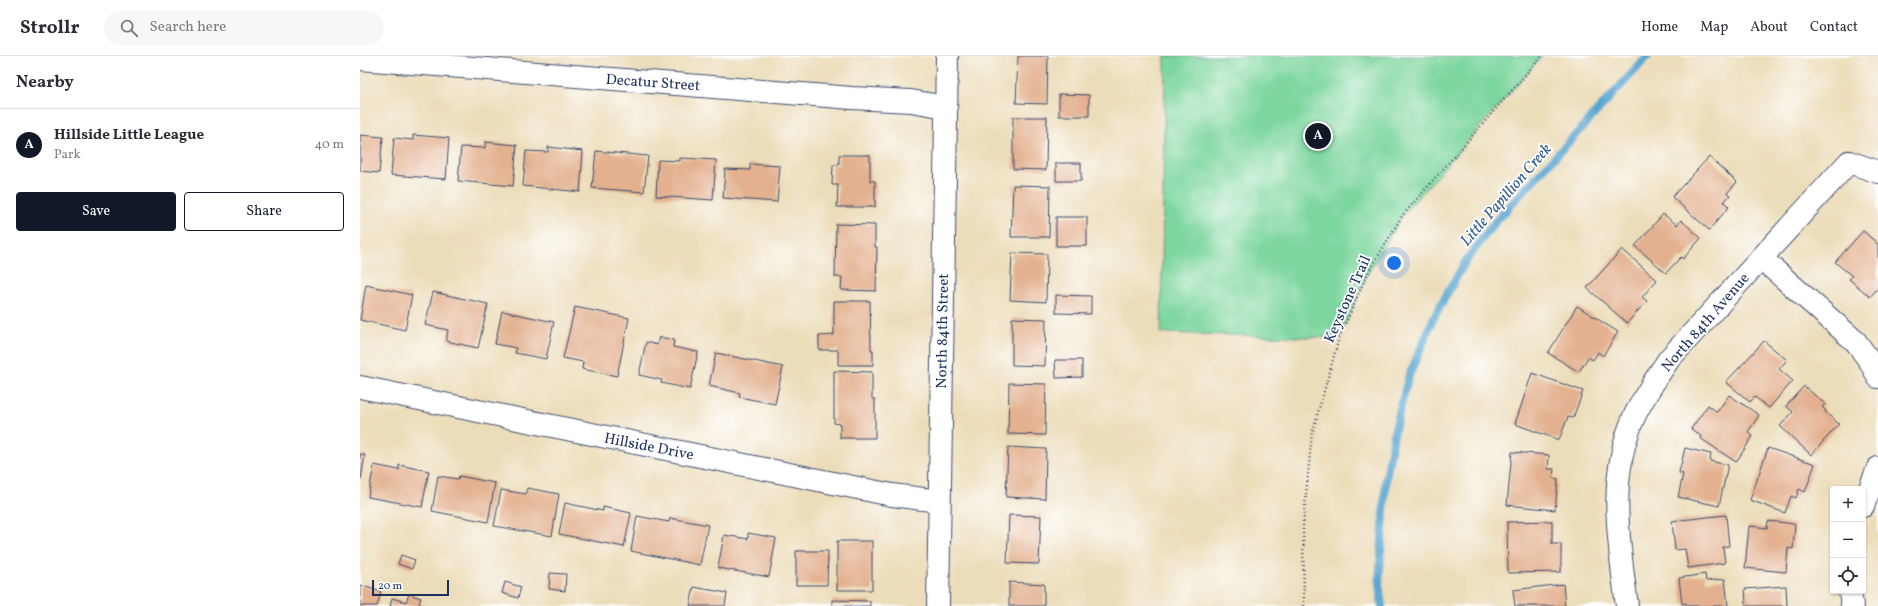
<!DOCTYPE html>
<meta charset="utf-8">
<style>
:root{--surface:#fff;--page:#f7f7f7;--text:#2b2b33;--muted:#7c7c81;--line:#e1e1e2;--accent:#111827}
body{margin:0;font-family:Vollkorn,serif;background:var(--page);color:var(--text)}
.controls{position:absolute;right:12px;bottom:12px;display:grid;overflow:hidden;border-radius:4px;box-shadow:0 1px 3px #0004}
.controls button{width:36px;height:36px;display:grid;place-items:center;padding:0;border:0;border-bottom:1px solid var(--line);background:var(--surface);color:var(--text);font:20px sans-serif}
.scale{position:absolute;left:12px;bottom:10px;width:77px;box-sizing:border-box;padding-left:4px;border:2px solid #1b2f5e;border-top:0;font-size:11px;line-height:14px;white-space:nowrap;color:#1b2f5e;-webkit-text-stroke:3px #fff;paint-order:stroke}
.you{position:absolute;left:1034px;top:207px;width:14px;height:14px;margin:-10px;border:3px solid #fff;border-radius:50%;background:#1a73e8;box-shadow:0 0 0 6px #1a73e833}
.badge{display:grid;place-items:center;width:26px;height:26px;border-radius:50%;background:var(--accent);color:#fff;font-size:13px;font-weight:700}
.pin{position:absolute;translate:-50% -50%;border:2px solid #fff;box-shadow:0 1px 4px #0006}
.list{margin:0;padding:0;list-style:none}
h2{display:flex;justify-content:space-between;align-items:center;height:52px;margin:0;padding:0 16px;font-size:17px}
h2 small{font-size:13px;font-weight:400;color:var(--muted)}
.list li{display:grid;grid-template-columns:26px 1fr auto;gap:12px;align-items:center;box-sizing:border-box;height:72px;padding:0 16px;border-top:1px solid var(--line)}
.list b{display:block;font-size:15px;white-space:nowrap}
.list p{margin:0;font-size:13px;white-space:nowrap;color:var(--muted)}
.list em{font-size:13px;font-style:normal;color:var(--muted)}
.actions{display:flex;gap:8px;padding:12px 16px}
.actions a{flex:1;padding:9px 0;border:1px solid var(--accent);border-radius:4px;text-align:center;font-size:14px;color:var(--accent)}
.actions .main{background:var(--accent);color:#fff}
.icon{flex:none;width:22px;height:22px;fill:none;stroke:currentColor;stroke-width:2;stroke-linecap:round;stroke-linejoin:round}
.map{position:relative;flex:none;width:1518px;height:550px;overflow:hidden}
header{display:flex;align-items:center;gap:24px;box-sizing:border-box;height:56px;padding:0 20px;background:var(--surface);border-bottom:1px solid var(--line)}
header strong{font-size:19px}
nav{display:flex;gap:22px;margin-inline-start:auto;font-size:14px}
.search{width:280px;height:36px;background:var(--page);display:flex;align-items:center;gap:10px;box-sizing:border-box;padding:0 14px;border-radius:22px;color:var(--muted);font-size:15px}
main{display:flex}
aside{flex:1;background:var(--surface)}
.map>svg:first-child{display:block}
</style>
<header>
<strong>Strollr</strong>
<div class="search"><svg class="icon" aria-label="search" viewBox="0 0 24 24"><circle cx="10" cy="10" r="6"/><path d="M15 15l6 6"/></svg>Search here</div>
<nav><a>Home</a><a>Map</a><a>About</a><a>Contact</a></nav>
</header>
<main>
<aside>
<h2>Nearby<small></small></h2>
<ul class="list">
<li><span class="badge">A</span><div><b>Hillside Little League</b><p>Park</p></div><em>40 m</em></li>
</ul>
<div class="actions"><a class="main">Save</a><a>Share</a></div>
</aside>
<div class="map">
<svg width="1518" height="550" viewBox="0 0 1518 550">
<rect width="100%" height="100%" fill="#fff"/>
<filter id="ink" filterUnits="userSpaceOnUse"><feTurbulence type="fractalNoise" baseFrequency=".025" numOctaves="2"/><feDisplacementMap in="SourceGraphic" scale="8" xChannelSelector="R" yChannelSelector="G"/><feConvolveMatrix kernelMatrix="1 2 1 2 8 2 1 2 1" color-interpolation-filters="sRGB"/></filter>
<filter id="wash" filterUnits="userSpaceOnUse"><feTurbulence type="fractalNoise" baseFrequency=".012" numOctaves="4" result="noise"/><feDisplacementMap in="SourceGraphic" scale="16" xChannelSelector="R" yChannelSelector="G"/><feGaussianBlur stdDeviation="0.9" result="paint"/><feColorMatrix in="noise" values="0 0 0 0 0 0 0 0 0 0 0 0 0 0 0 0 0 1.4 0 .05"/><feComposite in="paint" operator="in"/></filter>
<g filter="url(#wash)">
<rect width="100%" height="100%" fill="#ecddba"/>
<path fill="#7cd69d" stroke="#4c827e" d="M 805,0 L 1182,0 L 1042,160 L 1007,219 L 979,282 L 801,277 Z"/>
<g fill="none" stroke-linecap="round" stroke-linejoin="round">
<path stroke="#56a4d0" stroke-width="8" d="M 1022,550 L 1019,528 L 1026,423 L 1035,373 L 1048,322 L 1074,261 L 1105,206 L 1136,165 L 1288,0"/>
</g>
<g id="blocks">
<path fill="#e3b18f" d="M 658,0 L 688,0 L 687,48 L 656,47 Z
M 699,38 L 729,39 L 729,60 L 699,60 Z
M 653,61 L 687,61 L 686,114 L 653,113 Z
M 0,79 L 23,81 L 19,117 L 0,115 Z
M 53,79 L 89,82 L 86,123 L 31,119 L 34,82 L 53,84 Z
M 125,86 L 157,89 L 153,130 L 98,125 L 101,91 L 125,92 Z
M 188,91 L 223,95 L 220,136 L 163,130 L 166,95 L 188,96 Z
M 236,95 L 288,100 L 284,136 L 232,132 Z
M 479,99 L 510,99 L 510,125 L 515,125 L 515,151 L 477,151 L 478,129 L 472,129 L 473,109 L 479,109 Z
M 1349,101 L 1377,126 L 1367,137 L 1370,139 L 1364,146 L 1369,151 L 1349,174 L 1312,141 Z
M 320,102 L 356,104 L 353,144 L 296,140 L 298,104 L 320,105 Z
M 696,107 L 721,107 L 721,125 L 696,125 Z
M 390,108 L 420,110 L 417,146 L 363,142 L 365,113 L 390,114 Z
M 653,129 L 690,130 L 689,181 L 651,181 Z
M 1303,158 L 1317,169 L 1321,164 L 1341,182 L 1323,203 L 1321,201 L 1306,217 L 1275,190 Z
M 696,161 L 727,161 L 727,190 L 696,190 Z
M 476,168 L 515,169 L 515,191 L 517,191 L 516,235 L 481,234 L 482,221 L 475,221 Z
M 1503,175 L 1518,188 L 1518,232 L 1510,241 L 1489,223 L 1492,220 L 1475,206 Z
M 1262,193 L 1297,224 L 1282,241 L 1287,245 L 1267,267 L 1227,232 Z
M 652,197 L 687,198 L 686,246 L 650,244 Z
M 6,229 L 52,239 L 45,274 L 0,264 Z
M 73,236 L 128,248 L 118,292 L 86,285 L 88,274 L 65,269 Z
M 696,239 L 731,240 L 731,258 L 696,257 Z
M 474,245 L 510,245 L 511,294 L 513,294 L 513,309 L 478,309 L 478,294 L 459,294 L 459,280 L 474,279 Z
M 1217,250 L 1258,276 L 1243,300 L 1238,296 L 1233,304 L 1228,301 L 1219,316 L 1188,297 Z
M 215,251 L 269,262 L 257,320 L 222,313 L 223,306 L 203,302 Z
M 142,255 L 194,266 L 186,303 L 155,297 L 156,292 L 135,288 Z
M 652,262 L 686,263 L 685,310 L 652,309 Z
M 299,281 L 314,284 L 313,291 L 338,296 L 330,333 L 301,327 L 302,324 L 279,319 L 286,286 L 297,289 Z
M 1404,285 L 1427,304 L 1419,313 L 1433,325 L 1409,352 L 1395,341 L 1390,346 L 1366,326 Z
M 356,297 L 423,311 L 415,348 L 379,341 L 380,337 L 349,330 Z
M 695,304 L 722,304 L 722,321 L 696,322 Z
M 474,315 L 512,316 L 512,343 L 515,343 L 515,382 L 480,382 L 480,368 L 474,367 Z
M 1172,317 L 1223,335 L 1213,362 L 1208,361 L 1199,384 L 1155,368 Z
M 649,327 L 686,328 L 685,379 L 648,378 Z
M 1444,330 L 1465,348 L 1462,351 L 1466,355 L 1465,356 L 1479,368 L 1451,399 L 1420,370 L 1433,356 L 1426,350 Z
M 1369,339 L 1399,359 L 1388,376 L 1393,380 L 1376,406 L 1340,382 L 1341,380 L 1331,373 L 1348,349 L 1357,356 Z
M 648,391 L 686,393 L 685,443 L 646,441 Z
M 1325,392 L 1351,398 L 1350,405 L 1368,409 L 1359,450 L 1318,441 L 1323,418 L 1319,417 Z
M 1408,392 L 1455,408 L 1445,436 L 1439,433 L 1436,442 L 1431,440 L 1425,457 L 1390,444 Z
M 1152,396 L 1189,399 L 1188,413 L 1194,413 L 1193,422 L 1198,423 L 1195,454 L 1147,449 Z
M 0,398 L 5,399 L 1,423 L 0,423 Z
M 14,409 L 39,414 L 39,409 L 69,415 L 62,451 L 8,441 Z
M 78,420 L 98,423 L 99,420 L 135,427 L 128,466 L 72,455 Z
M 167,432 L 199,438 L 192,480 L 134,470 L 141,434 L 166,438 Z
M 205,447 L 243,455 L 243,451 L 271,457 L 264,491 L 199,478 Z
M 649,459 L 681,460 L 679,508 L 647,507 Z
M 1366,459 L 1369,490 L 1363,491 L 1365,507 L 1328,512 L 1325,493 L 1315,494 L 1312,465 Z
M 277,460 L 309,466 L 310,462 L 348,469 L 340,509 L 271,495 Z
M 1192,465 L 1192,488 L 1201,488 L 1201,516 L 1148,517 L 1147,466 Z
M 1408,465 L 1435,468 L 1433,493 L 1428,492 L 1426,516 L 1385,512 L 1389,470 L 1407,472 Z
M 388,477 L 416,482 L 409,521 L 358,512 L 364,479 L 388,483 Z
M 477,485 L 512,485 L 512,534 L 477,534 Z
M 436,495 L 468,495 L 467,529 L 436,529 Z
M 41,499 L 55,504 L 52,513 L 38,508 Z
M 190,517 L 206,518 L 205,535 L 189,533 Z
M 1345,518 L 1346,525 L 1365,523 L 1368,550 L 1327,550 L 1326,547 L 1322,548 L 1319,522 Z
M 145,526 L 161,531 L 158,542 L 142,537 Z
M 649,526 L 684,528 L 684,550 L 649,550 Z
M 1203,528 L 1205,550 L 1155,550 L 1153,534 Z
M 0,529 L 21,536 L 17,550 L 0,550 Z
M 1426,530 L 1427,550 L 1386,550 L 1385,533 Z
M 334,531 L 367,537 L 365,550 L 330,550 Z
M 49,538 L 61,542 L 59,548 L 66,550 L 30,550 L 32,542 L 46,546 Z
M 472,544 L 510,545 L 510,550 L 472,550 Z"/>
</g>
</g>
<g filter="url(#ink)">
<use href="#blocks" fill-opacity="0" stroke="#3a496c" stroke-width="1"/>
<g fill="none" stroke-linecap="round" stroke-linejoin="round">
<defs>
<path id="street" d="M 0,3 L 492,42 L 551,45 L 586,51
M 1401,202 L 1496,286 L 1511,307 L 1518,321
M 0,331 L 532,439 L 579,445
M 1503,450 L 1518,412
M 1490,535 L 1492,550
M 578,550 L 587,0
M 1267,550 C 1259,487 1247,422 1274,361 C 1284,340 1296,322 1309,303 L 1489,106 L 1518,116"/>
</defs>
<use href="#street" stroke="#3a496c" stroke-width="24"/>
<path stroke="#3a496c" stroke-width="2.5" stroke-dasharray="1 3" stroke-linecap="butt" d="M 944,550 L 943,469 L 952,378 L 979,282 L 1007,219 L 1042,160 L 1182,0"/>
<use href="#street" stroke="#fff" stroke-width="22"/>
</g>
</g>
<g text-anchor="middle" stroke-width="3.5" stroke-linejoin="round" paint-order="stroke">
<g font-size="15" fill="#1b2f5e" stroke="#fff">
<text transform="translate(293 26) rotate(4)" y="5">Decatur Street</text>
<text transform="translate(987 243) rotate(-66)" y="5">Keystone Trail</text>
<text transform="translate(1345 266) rotate(-49)" y="5">North 84th Avenue</text>
<text transform="translate(582 275) rotate(-89)" y="5">North 84th Street</text>
<text transform="translate(289 390) rotate(11)" y="5">Hillside Drive</text>
</g>
<g font-size="16" font-style="italic" fill="#335e8c" stroke="#fff">
<text transform="translate(1145 138) rotate(-49)" y="6">Little Papillion Creek</text>
</g>
</g>
</svg>
<div class="controls">
<button>+</button>
<button>−</button>
<button><svg class="icon" aria-label="locate" viewBox="0 0 24 24"><circle cx="12" cy="12" r="6"/><path d="M12 2v4M12 18v4M2 12h4M18 12h4"/></svg></button>
</div>
<div class="scale">20 m</div>
<div class="you"></div>
<div class="pin badge" style="left:958px;top:80px">A</div>
</div>
</main>
